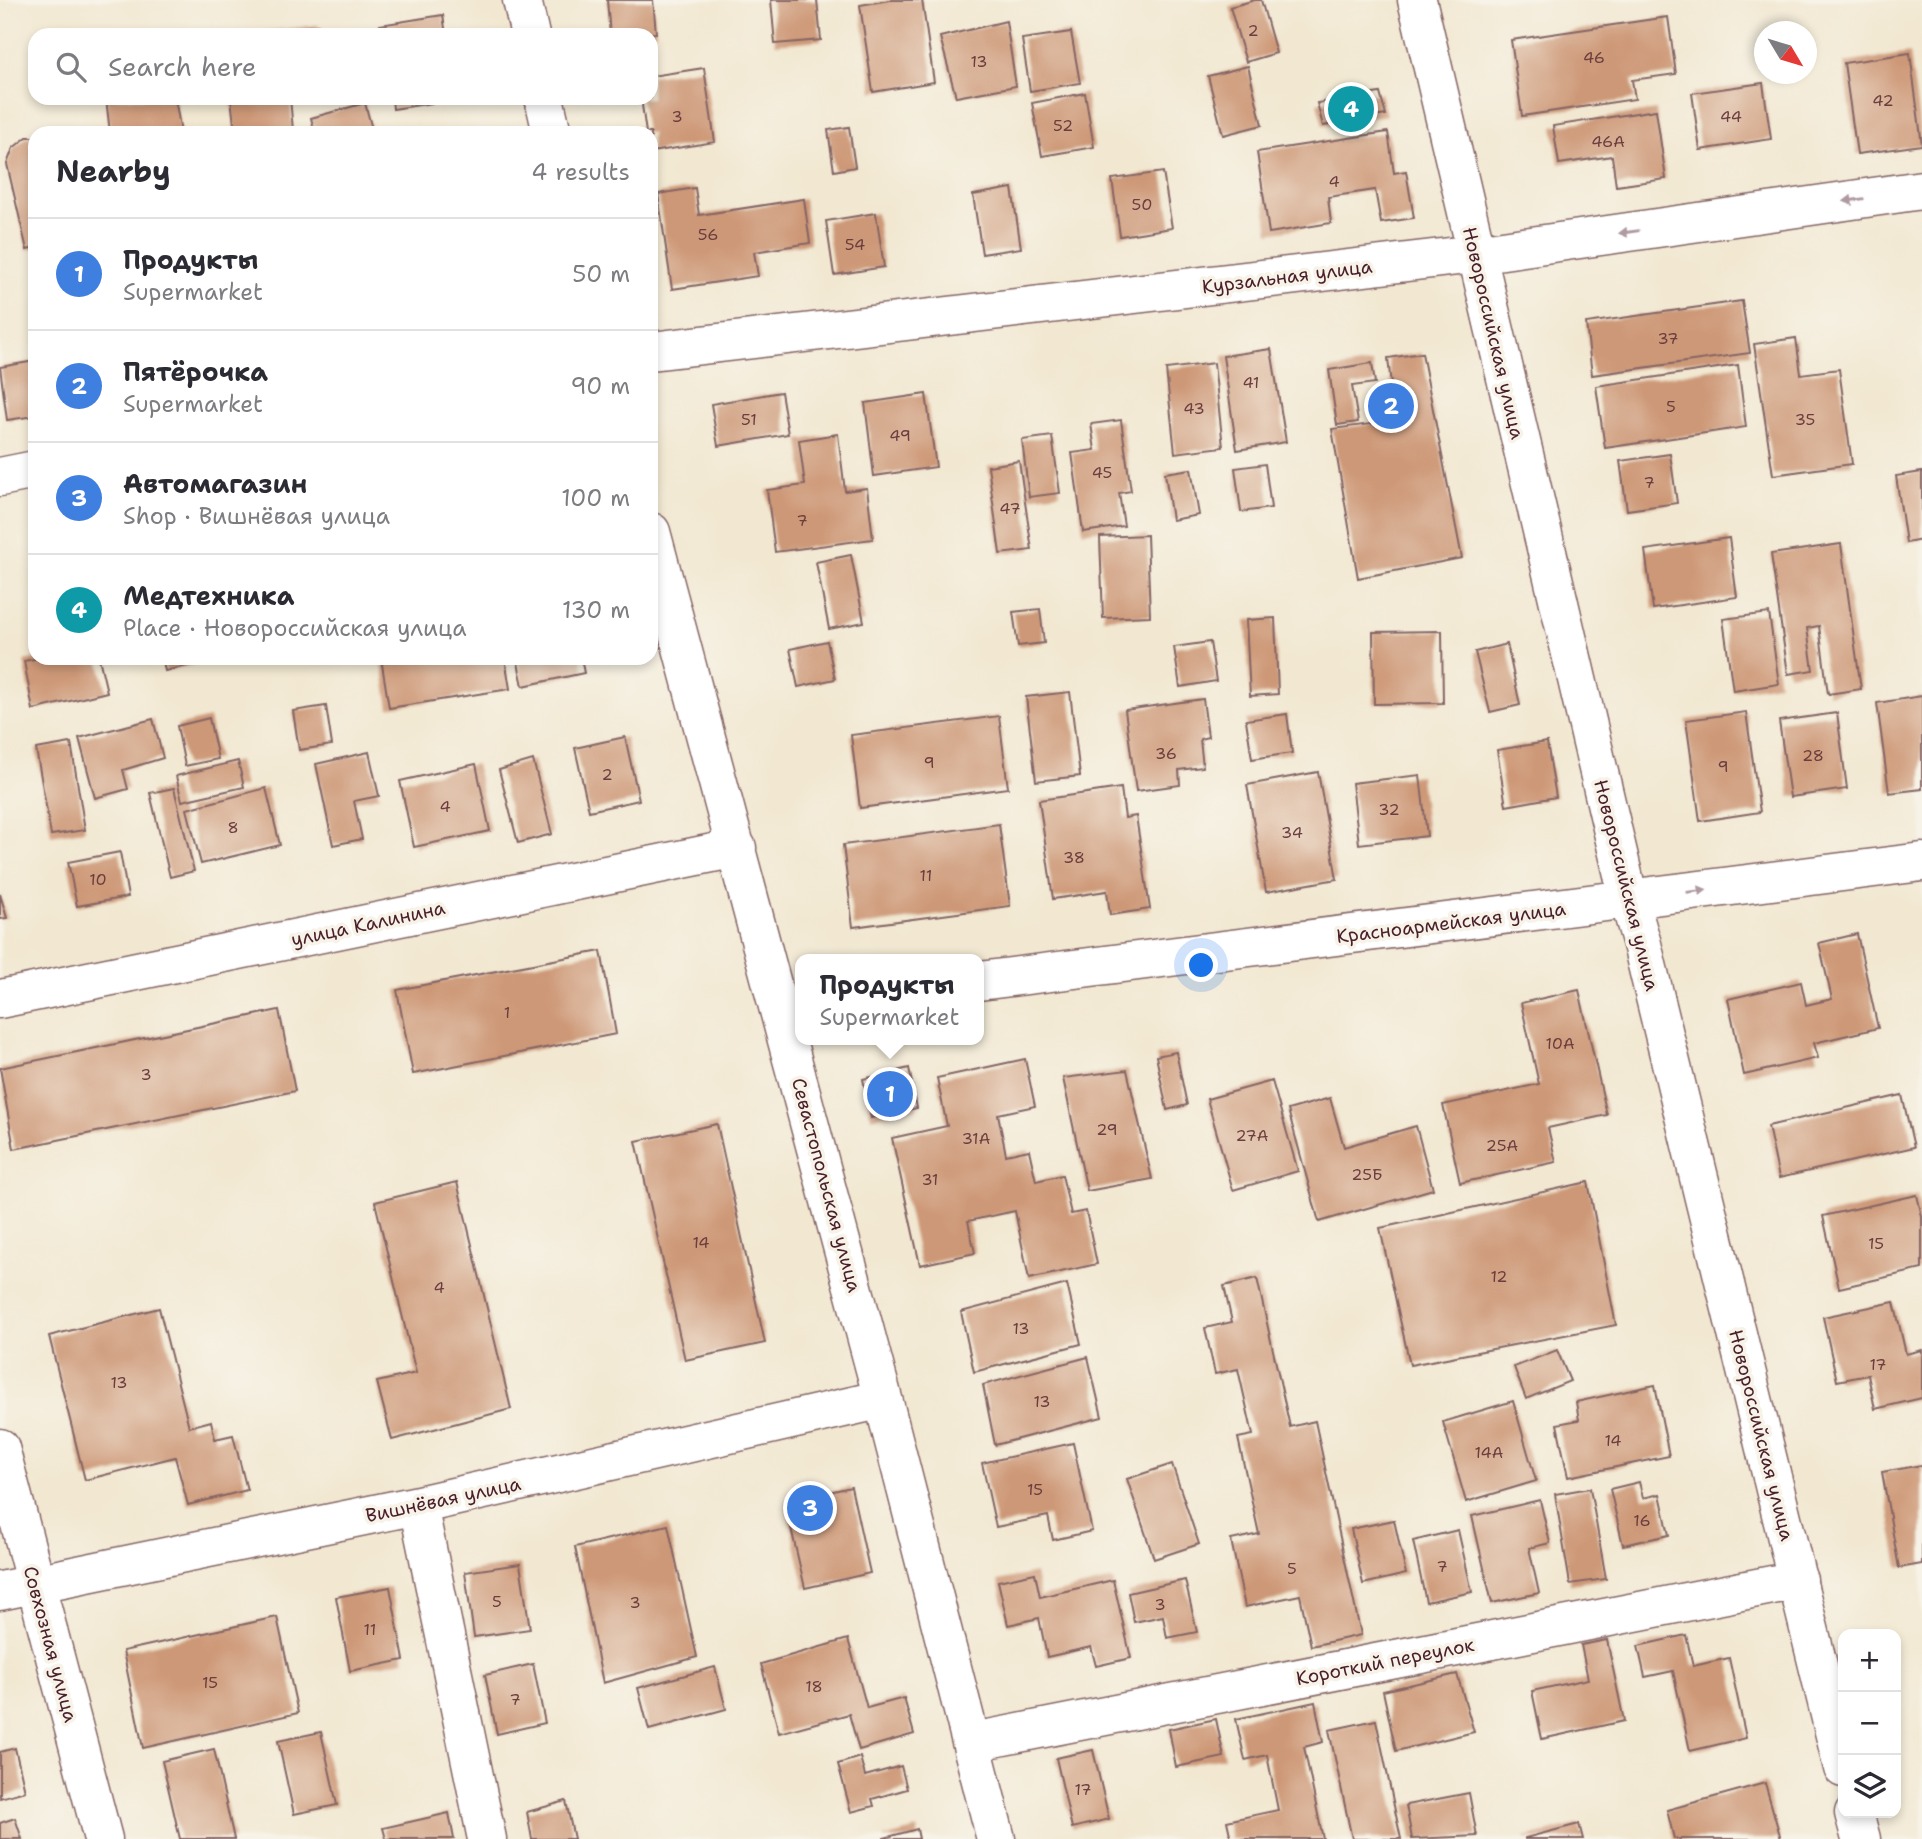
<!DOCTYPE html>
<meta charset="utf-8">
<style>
:root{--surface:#fff;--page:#f2f2f3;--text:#2b2b33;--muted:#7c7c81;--line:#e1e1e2;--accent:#111827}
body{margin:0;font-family:"Shantell Sans",sans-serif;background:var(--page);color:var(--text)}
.controls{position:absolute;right:21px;bottom:21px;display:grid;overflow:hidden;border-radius:14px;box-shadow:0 4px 10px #0003}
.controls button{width:63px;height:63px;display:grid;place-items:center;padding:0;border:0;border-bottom:2px solid var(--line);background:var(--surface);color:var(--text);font:35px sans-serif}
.compass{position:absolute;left:1754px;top:21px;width:63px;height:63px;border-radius:50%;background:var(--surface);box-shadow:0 4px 10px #0003;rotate:128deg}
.you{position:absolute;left:1202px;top:966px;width:24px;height:24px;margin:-18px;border:5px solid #fff;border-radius:50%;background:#1a73e8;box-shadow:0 0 0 10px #1a73e833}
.badge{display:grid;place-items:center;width:46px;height:46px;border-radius:50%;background:var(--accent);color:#fff;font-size:23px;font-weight:700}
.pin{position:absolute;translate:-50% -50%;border:4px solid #fff;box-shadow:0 2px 7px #0006}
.popup{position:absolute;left:795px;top:954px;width:189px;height:91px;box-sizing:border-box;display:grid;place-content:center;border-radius:14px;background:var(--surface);filter:drop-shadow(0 2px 5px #0005);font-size:23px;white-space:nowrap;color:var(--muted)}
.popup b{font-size:26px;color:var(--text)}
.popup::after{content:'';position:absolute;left:50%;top:100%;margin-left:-14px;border:14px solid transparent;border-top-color:var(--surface)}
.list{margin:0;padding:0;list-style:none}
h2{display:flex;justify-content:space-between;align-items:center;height:91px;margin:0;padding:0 28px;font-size:30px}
h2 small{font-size:23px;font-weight:400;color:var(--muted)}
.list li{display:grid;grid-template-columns:46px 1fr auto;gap:21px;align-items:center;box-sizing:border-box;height:112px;padding:0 28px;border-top:2px solid var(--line)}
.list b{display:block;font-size:26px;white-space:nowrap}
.list p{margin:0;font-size:23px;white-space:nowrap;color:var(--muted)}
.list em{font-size:23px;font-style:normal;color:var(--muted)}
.icon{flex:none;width:38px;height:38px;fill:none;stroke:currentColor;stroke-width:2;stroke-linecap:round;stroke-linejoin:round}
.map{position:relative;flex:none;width:1922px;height:1839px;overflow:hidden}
.search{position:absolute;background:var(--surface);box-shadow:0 4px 10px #0003;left:28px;top:28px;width:630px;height:77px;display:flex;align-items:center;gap:18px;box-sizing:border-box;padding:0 24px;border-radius:21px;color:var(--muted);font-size:26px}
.panel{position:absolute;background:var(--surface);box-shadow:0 4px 10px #0003;left:28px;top:126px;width:630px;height:539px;border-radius:21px}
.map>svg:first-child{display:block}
</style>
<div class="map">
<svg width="1922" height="1839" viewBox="0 0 1922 1839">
<rect width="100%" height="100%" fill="#f7f3e8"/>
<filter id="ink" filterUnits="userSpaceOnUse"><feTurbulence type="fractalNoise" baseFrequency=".0143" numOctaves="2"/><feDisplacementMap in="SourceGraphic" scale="14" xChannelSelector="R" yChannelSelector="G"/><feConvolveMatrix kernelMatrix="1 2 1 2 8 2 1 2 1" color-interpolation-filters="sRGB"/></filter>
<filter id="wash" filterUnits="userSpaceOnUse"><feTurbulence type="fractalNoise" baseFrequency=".00686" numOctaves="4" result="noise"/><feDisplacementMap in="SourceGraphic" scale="28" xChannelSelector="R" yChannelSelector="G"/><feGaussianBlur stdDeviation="1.57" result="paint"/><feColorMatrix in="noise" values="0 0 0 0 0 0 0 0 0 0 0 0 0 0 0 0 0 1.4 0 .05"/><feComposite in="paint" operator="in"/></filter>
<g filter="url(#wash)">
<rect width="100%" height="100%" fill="#f2e8d2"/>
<g id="blocks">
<path fill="#cd9877" d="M 607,0 L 653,0 L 656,33 L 610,35 Z
M 771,0 L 817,0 L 821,40 L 775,44 Z
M 890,0 L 922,0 L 934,82 L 873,92 L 860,5 Z
M 1255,0 L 1261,0 L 1276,53 L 1246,62 L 1230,7 Z
M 443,15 L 446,35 L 382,35 L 380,25 Z
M 1668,17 L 1676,74 L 1632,80 L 1635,99 L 1522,116 L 1511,40 Z
M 1006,21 L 1016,86 L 956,97 L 940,37 Z
M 318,25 L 320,35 L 254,35 L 253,33 Z
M 1071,32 L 1080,83 L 1030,91 L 1022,39 Z
M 1910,53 L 1922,145 L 1857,154 L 1844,63 Z
M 1248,66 L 1262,125 L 1223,135 L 1208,76 Z
M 704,68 L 715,142 L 651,152 L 651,133 L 646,133 L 641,98 L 651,98 L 651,76 Z
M 1763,83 L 1771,139 L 1700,150 L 1692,93 Z
M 1085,93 L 1094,147 L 1042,156 L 1032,103 Z
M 1380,93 L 1386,115 L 1323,126 L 1317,103 Z
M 106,98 L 175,98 L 181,133 L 110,133 Z
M 231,98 L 290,98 L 293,130 L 235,133 Z
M 392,98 L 452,98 L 452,100 L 393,109 Z
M 365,103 L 373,133 L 315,133 L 311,118 Z
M 1656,110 L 1666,179 L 1616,186 L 1612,156 L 1559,164 L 1553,126 Z
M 849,127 L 855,167 L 834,171 L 828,130 Z
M 1388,132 L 1394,173 L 1406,171 L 1414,218 L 1381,223 L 1375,190 L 1328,197 L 1331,223 L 1269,233 L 1257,152 Z
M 27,137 L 35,137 L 35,248 L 27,250 L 7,164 L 13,148 Z
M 1163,172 L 1172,228 L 1120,236 L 1112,179 Z
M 695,188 L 699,215 L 804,199 L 810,243 L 754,252 L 758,276 L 672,289 L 658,194 Z
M 1012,188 L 1021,248 L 982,254 L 973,195 Z
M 876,213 L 884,267 L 834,275 L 826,221 Z
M 1742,301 L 1750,353 L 1592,375 L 1586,323 Z
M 1796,338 L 1801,374 L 1839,369 L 1852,464 L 1773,475 L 1754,344 Z
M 1271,349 L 1286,442 L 1237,450 L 1223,356 Z
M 1422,353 L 1462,558 L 1358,578 L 1332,429 L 1395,421 L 1388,358 Z
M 35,361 L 35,416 L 7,420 L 0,367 Z
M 1214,363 L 1223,447 L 1175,453 L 1166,369 Z
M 1372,363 L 1375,383 L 1352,386 L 1358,422 L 1337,425 L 1329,370 Z
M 1738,365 L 1746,427 L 1605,448 L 1596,386 Z
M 781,392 L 788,434 L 718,446 L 711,404 Z
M 926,394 L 936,467 L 874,476 L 865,403 Z
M 1121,420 L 1131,491 L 1119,493 L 1124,526 L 1083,532 L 1072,453 L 1095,450 L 1091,424 Z
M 838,434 L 845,491 L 867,488 L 873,539 L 775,552 L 767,490 L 805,485 L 799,440 Z
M 1052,436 L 1060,493 L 1029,497 L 1022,440 Z
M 1670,454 L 1677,503 L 1627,510 L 1620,461 Z
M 1019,461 L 1032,550 L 1000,554 L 988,466 Z
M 1265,464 L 1271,508 L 1241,512 L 1235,468 Z
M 1191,469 L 1199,515 L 1172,520 L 1165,473 Z
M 1922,472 L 1922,540 L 1906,543 L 1896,476 Z
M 1147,535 L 1150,616 L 1103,618 L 1100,537 Z
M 1729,538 L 1737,597 L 1653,609 L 1645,550 Z
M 1841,544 L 1861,689 L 1828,694 L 1819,626 L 1807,628 L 1813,670 L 1788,674 L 1771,554 Z
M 851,555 L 864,622 L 829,629 L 816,562 Z
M 1040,609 L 1044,643 L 1018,646 L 1013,612 Z
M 1769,613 L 1779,684 L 1733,691 L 1723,619 Z
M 1275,618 L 1278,694 L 1250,696 L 1246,620 Z
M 1442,631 L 1443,703 L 1374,704 L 1373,632 Z
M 827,641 L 835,679 L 798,687 L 790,649 Z
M 1210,642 L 1216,681 L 1180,687 L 1174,647 Z
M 1507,644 L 1520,705 L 1490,712 L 1475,652 Z
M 39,658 L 99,658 L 107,692 L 33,710 L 24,661 Z
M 162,658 L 217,658 L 217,659 L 165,671 Z
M 381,658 L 505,658 L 510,689 L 389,708 Z
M 517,658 L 581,658 L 584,673 L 523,686 Z
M 1070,692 L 1080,776 L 1036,781 L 1026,697 Z
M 1922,696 L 1922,789 L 1889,793 L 1877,703 Z
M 1203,699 L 1208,737 L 1200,739 L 1203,767 L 1179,770 L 1180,785 L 1136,791 L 1125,710 Z
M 326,706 L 332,745 L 299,750 L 293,711 Z
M 1746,712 L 1760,812 L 1700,821 L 1686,720 Z
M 1837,713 L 1847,789 L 1790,797 L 1779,721 Z
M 1287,714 L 1292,753 L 1252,759 L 1246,720 Z
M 999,716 L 1008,788 L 860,808 L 851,735 Z
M 209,718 L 218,759 L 185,766 L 177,726 Z
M 153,719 L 163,758 L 123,770 L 128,789 L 95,798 L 79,738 Z
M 625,737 L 639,800 L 589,811 L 575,748 Z
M 1547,742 L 1556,797 L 1506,806 L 1497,750 Z
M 71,743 L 85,830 L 51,835 L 36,749 Z
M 369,752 L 379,796 L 354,801 L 362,839 L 333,845 L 316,764 Z
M 533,760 L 552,834 L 518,843 L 499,770 Z
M 238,761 L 244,787 L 182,801 L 176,776 Z
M 476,764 L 490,831 L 414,847 L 400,781 Z
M 1318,772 L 1337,879 L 1266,892 L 1247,785 Z
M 1420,775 L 1427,836 L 1359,844 L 1352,783 Z
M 174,788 L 194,871 L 170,877 L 150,793 Z
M 266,788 L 280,845 L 201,864 L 187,809 Z
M 1121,788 L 1125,818 L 1136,816 L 1150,909 L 1110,915 L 1107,891 L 1053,899 L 1039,800 Z
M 999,824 L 1010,906 L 853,927 L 843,845 Z
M 120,852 L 128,897 L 77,906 L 68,862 Z
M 0,894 L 7,918 L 0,919 Z
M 1857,934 L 1878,1028 L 1814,1043 L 1818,1058 L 1744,1075 L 1728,999 L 1801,982 L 1806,1005 L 1832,999 L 1819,943 Z
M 601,951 L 616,1034 L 413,1074 L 397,990 Z
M 1579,990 L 1607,1115 L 1548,1128 L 1556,1162 L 1460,1183 L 1443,1105 L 1539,1084 L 1521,1003 Z
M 279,1010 L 295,1091 L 14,1149 L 0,1068 Z
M 1176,1052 L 1187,1105 L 1167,1110 L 1156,1056 Z
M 1025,1059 L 1035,1106 L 998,1114 L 1006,1155 L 1029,1150 L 1036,1181 L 1062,1175 L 1071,1214 L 1086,1211 L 1097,1264 L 1029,1279 L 1015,1211 L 968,1221 L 975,1253 L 920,1265 L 892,1138 L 947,1126 L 937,1078 Z
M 909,1068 L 917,1108 L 871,1118 L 863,1079 Z
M 1127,1070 L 1152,1179 L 1087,1191 L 1063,1078 Z
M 1272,1081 L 1298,1171 L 1233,1190 L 1207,1099 Z
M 1902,1095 L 1914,1147 L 1779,1178 L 1768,1126 Z
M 1330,1098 L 1344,1147 L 1416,1126 L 1433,1189 L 1319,1222 L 1288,1110 Z
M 717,1124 L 765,1343 L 685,1360 L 636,1141 Z
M 457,1182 L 511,1409 L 392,1440 L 377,1382 L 416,1373 L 375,1202 Z
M 1588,1182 L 1616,1325 L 1410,1365 L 1380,1228 Z
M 1917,1195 L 1922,1216 L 1922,1269 L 1839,1288 L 1823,1216 Z
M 1257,1278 L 1290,1427 L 1315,1421 L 1361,1635 L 1311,1646 L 1300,1595 L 1245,1607 L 1231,1540 L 1259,1534 L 1238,1438 L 1253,1435 L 1238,1369 L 1215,1374 L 1205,1328 L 1232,1322 L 1224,1286 Z
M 1067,1284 L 1081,1344 L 974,1372 L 961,1312 Z
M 1894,1302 L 1906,1354 L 1922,1350 L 1922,1398 L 1875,1409 L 1868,1375 L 1837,1381 L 1823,1317 Z
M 159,1308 L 189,1427 L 211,1421 L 215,1439 L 233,1435 L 247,1490 L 188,1505 L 175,1457 L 85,1480 L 49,1336 Z
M 1557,1350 L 1570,1381 L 1526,1399 L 1514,1367 Z
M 1088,1357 L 1102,1417 L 995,1445 L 983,1385 Z
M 1655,1385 L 1669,1456 L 1568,1477 L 1557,1424 L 1579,1420 L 1576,1402 Z
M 1513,1401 L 1536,1481 L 1466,1502 L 1443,1422 Z
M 1073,1443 L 1092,1531 L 1053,1540 L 1048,1516 L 996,1527 L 982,1463 Z
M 1172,1464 L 1199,1544 L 1154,1559 L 1127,1479 Z
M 1922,1465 L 1922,1564 L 1899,1568 L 1882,1472 Z
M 1639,1482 L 1643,1498 L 1660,1494 L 1669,1535 L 1623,1545 L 1610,1489 Z
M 851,1487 L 870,1573 L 805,1588 L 785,1502 Z
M 1590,1488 L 1606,1579 L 1570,1584 L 1555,1494 Z
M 1540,1500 L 1550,1543 L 1529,1548 L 1539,1593 L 1492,1603 L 1472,1516 Z
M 1394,1520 L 1406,1574 L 1363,1584 L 1351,1529 Z
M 668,1525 L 697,1657 L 603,1683 L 575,1547 Z
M 1458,1530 L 1472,1592 L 1426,1602 L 1413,1541 Z
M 520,1564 L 530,1629 L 474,1637 L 465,1572 Z
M 1035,1573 L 1040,1597 L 1113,1580 L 1131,1658 L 1096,1666 L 1091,1647 L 1047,1657 L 1039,1618 L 1008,1625 L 998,1581 Z
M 1185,1580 L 1197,1632 L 1167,1638 L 1163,1616 L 1134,1622 L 1128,1593 Z
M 390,1587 L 404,1660 L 350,1671 L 336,1597 Z
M 277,1617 L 298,1713 L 143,1748 L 123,1651 Z
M 1686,1635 L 1693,1666 L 1729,1658 L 1746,1738 L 1690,1751 L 1673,1671 L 1645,1677 L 1638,1646 Z
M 848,1639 L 867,1708 L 904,1698 L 914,1734 L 859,1750 L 849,1714 L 779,1733 L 761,1664 Z
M 1607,1640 L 1624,1721 L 1542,1739 L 1532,1691 L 1588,1679 L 1581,1645 Z
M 533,1664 L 545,1723 L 497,1734 L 485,1675 Z
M 715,1667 L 726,1709 L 649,1730 L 638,1688 Z
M 1457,1674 L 1474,1732 L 1396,1751 L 1383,1691 Z
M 1315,1702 L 1323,1742 L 1304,1747 L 1323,1839 L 1231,1839 L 1227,1821 L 1278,1810 L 1267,1755 L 1245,1760 L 1236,1719 Z
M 1216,1719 L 1224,1757 L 1176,1767 L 1169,1729 Z
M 1376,1720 L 1401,1839 L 1352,1839 L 1329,1730 Z
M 321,1732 L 337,1805 L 294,1814 L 278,1741 Z
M 15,1748 L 25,1791 L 0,1798 L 0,1752 Z
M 214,1749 L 234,1839 L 180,1839 L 162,1761 Z
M 1093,1750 L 1109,1819 L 1072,1828 L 1056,1758 Z
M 860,1757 L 865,1776 L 901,1766 L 907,1789 L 872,1799 L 874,1806 L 851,1812 L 838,1764 Z
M 1765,1783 L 1781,1839 L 1674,1839 L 1667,1810 Z
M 1469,1793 L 1477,1836 L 1412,1839 L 1406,1805 Z
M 566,1801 L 574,1839 L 532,1839 L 527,1812 Z
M 449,1813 L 454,1839 L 386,1839 L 383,1828 Z
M 15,1818 L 22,1839 L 0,1839 L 0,1823 Z
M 1579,1824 L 1583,1839 L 1525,1839 L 1525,1838 Z
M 917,1829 L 919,1839 L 884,1839 L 884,1838 Z"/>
</g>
</g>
<g filter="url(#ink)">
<use href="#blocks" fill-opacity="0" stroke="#856565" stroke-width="2"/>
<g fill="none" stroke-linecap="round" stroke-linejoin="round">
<defs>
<path id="minor" d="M 522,0 L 530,35
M 544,98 L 552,133
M 651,351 L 1475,254 L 1922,190
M 0,477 L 35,470
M 651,532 L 883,1399 L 996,1839
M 979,981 L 1922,862
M 0,999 L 737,848
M 0,1448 L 103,1839
M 418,1505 L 487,1839
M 0,1591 L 418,1505 L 883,1399
M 973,1742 L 1798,1580"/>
<path id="tertiary" d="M 1417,0 L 1629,900 L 1642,944 L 1843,1768
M 1854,1813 L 1861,1839"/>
</defs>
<use href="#minor" stroke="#856565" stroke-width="41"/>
<use href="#tertiary" stroke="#856565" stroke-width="41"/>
<use href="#minor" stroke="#fff" stroke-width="38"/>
<use href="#tertiary" stroke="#fff" stroke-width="38"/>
</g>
<defs><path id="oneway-solid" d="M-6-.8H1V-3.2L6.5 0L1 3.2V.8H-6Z" transform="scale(1.75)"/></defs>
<g fill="#ae9aa0">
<use href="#oneway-solid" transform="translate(1854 200) rotate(172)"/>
<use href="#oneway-solid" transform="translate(1629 232) rotate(172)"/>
<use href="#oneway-solid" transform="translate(1697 891) rotate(-7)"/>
</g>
</g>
<g text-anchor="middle" stroke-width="7" stroke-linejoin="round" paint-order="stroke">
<g font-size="16" fill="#6b3d3e">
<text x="1253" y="36">2</text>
<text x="1594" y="63">46</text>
<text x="979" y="67">13</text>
<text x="1883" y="106">42</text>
<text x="677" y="122">3</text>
<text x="1731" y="122">44</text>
<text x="1063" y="131">52</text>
<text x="1608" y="147">46А</text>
<text x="1334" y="187">4</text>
<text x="1142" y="210">50</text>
<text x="708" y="240">56</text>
<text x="855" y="250">54</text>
<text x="1668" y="344">37</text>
<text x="1251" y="388">41</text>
<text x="1671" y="412">5</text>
<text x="1194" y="414">43</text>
<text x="749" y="425">51</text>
<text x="1805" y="425">35</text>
<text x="900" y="441">49</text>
<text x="1102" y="478">45</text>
<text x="1649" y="488">7</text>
<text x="1010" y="514">47</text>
<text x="802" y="526">7</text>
<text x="1166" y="759">36</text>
<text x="1813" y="761">28</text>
<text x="929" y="768">9</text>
<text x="1723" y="772">9</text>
<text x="607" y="780">2</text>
<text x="445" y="812">4</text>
<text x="1389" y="815">32</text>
<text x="233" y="833">8</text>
<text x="1292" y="838">34</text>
<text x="1074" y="863">38</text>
<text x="926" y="881">11</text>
<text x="98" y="885">10</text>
<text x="507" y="1018">1</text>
<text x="1560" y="1049">10А</text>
<text x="146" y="1080">3</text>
<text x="1107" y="1135">29</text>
<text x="1252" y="1141">27А</text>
<text x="976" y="1144">31А</text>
<text x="1502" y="1151">25А</text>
<text x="1367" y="1180">25Б</text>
<text x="930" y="1185">31</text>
<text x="701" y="1248">14</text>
<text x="1876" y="1249">15</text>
<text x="1499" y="1282">12</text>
<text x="439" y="1293">4</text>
<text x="1021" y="1334">13</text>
<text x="1878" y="1370">17</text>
<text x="119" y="1388">13</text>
<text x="1042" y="1407">13</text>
<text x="1613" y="1446">14</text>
<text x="1489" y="1458">14А</text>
<text x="1035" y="1495">15</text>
<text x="1642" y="1526">16</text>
<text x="1442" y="1572">7</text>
<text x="1292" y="1574">5</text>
<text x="497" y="1607">5</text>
<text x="635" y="1608">3</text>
<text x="1160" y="1610">3</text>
<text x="370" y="1635">11</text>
<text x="210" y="1688">15</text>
<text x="814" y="1692">18</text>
<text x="515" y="1705">7</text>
<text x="1083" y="1795">17</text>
</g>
<g font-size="19" fill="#4a1f2b" stroke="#f7f3e8">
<text transform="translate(1287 276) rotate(-7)" y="7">Курзальная улица</text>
<text transform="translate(1494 333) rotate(77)" y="7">Новороссийская улица</text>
<text transform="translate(1627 885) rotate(76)" y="7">Новороссийская улица</text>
<text transform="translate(1451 922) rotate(-7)" y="7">Красноармейская улица</text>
<text transform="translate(368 923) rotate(-12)" y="7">улица Калинина</text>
<text transform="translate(827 1185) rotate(75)" y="7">Севастопольская улица</text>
<text transform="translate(1762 1435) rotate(76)" y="7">Новороссийская улица</text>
<text transform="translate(443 1499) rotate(-12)" y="7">Вишнёвая улица</text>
<text transform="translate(51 1644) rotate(75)" y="7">Совхозная улица</text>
<text transform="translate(1385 1661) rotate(-11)" y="7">Короткий переулок</text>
</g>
</g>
</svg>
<div class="controls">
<button>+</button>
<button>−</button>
<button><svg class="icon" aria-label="layers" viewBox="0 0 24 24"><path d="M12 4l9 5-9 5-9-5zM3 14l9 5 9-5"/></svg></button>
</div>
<svg class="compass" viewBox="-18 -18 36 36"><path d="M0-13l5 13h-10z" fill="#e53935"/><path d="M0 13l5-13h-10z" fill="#7c7c81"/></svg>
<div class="you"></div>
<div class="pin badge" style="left:890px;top:1094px;background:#3f7fe0">1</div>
<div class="popup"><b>Продукты</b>Supermarket</div>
<div class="pin badge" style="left:1391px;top:406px;background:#3f7fe0">2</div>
<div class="pin badge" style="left:810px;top:1508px;background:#3f7fe0">3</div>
<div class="pin badge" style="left:1351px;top:109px;background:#0f9aa8">4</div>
<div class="search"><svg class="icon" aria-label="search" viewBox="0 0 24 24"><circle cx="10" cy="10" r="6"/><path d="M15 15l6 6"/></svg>Search here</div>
<section class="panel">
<h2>Nearby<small>4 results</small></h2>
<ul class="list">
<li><span class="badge" style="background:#3f7fe0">1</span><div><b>Продукты</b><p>Supermarket</p></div><em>50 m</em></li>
<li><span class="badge" style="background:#3f7fe0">2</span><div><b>Пятёрочка</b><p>Supermarket</p></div><em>90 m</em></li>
<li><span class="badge" style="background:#3f7fe0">3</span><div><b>Автомагазин</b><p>Shop · Вишнёвая улица</p></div><em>100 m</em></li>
<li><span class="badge" style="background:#0f9aa8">4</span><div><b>Медтехника</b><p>Place · Новороссийская улица</p></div><em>130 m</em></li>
</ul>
</section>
</div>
